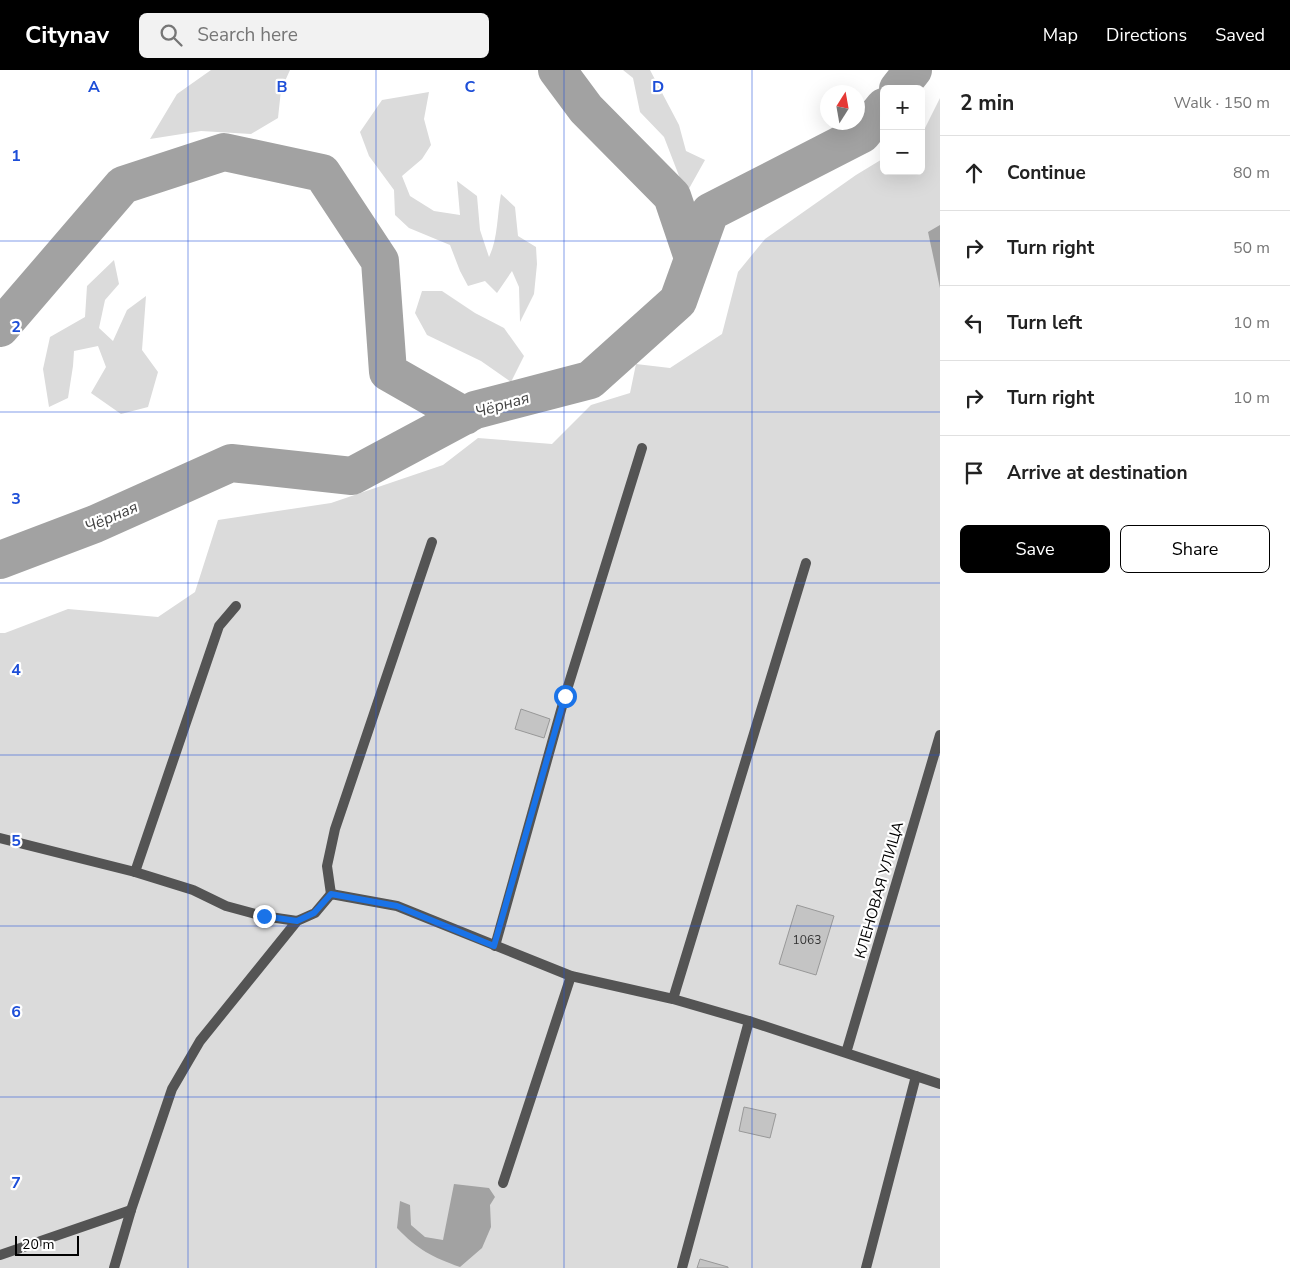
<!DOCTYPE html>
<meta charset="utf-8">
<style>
:root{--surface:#fff;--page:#f2f2f2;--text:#222;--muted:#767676;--line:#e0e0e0;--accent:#000}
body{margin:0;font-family:"Nunito Sans",sans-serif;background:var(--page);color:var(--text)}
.controls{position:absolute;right:15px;top:15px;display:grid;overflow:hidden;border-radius:8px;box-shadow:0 5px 20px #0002}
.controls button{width:45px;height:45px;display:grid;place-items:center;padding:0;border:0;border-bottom:1px solid var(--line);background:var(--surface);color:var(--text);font:25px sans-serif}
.compass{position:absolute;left:820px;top:15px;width:45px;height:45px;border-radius:50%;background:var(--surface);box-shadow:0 5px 20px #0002;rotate:11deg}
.scale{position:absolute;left:15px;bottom:12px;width:64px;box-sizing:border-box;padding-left:5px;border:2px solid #000;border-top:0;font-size:14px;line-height:18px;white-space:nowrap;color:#000;-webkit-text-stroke:4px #fff;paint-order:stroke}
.stop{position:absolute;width:15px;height:15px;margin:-11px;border:4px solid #1a73e8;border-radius:50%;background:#fff}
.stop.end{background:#1a73e8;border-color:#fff;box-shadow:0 1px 5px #0008}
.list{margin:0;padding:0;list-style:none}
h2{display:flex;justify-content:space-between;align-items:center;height:65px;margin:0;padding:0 20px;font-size:21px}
h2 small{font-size:16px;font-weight:400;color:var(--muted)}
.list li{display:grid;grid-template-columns:32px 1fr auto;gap:15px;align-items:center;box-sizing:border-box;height:75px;padding:0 20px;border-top:1px solid var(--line)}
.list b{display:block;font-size:19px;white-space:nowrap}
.list em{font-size:16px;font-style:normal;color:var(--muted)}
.actions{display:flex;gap:10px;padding:15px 20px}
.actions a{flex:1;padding:11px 0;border:1px solid var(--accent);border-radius:8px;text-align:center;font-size:18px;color:var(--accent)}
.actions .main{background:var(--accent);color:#fff}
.icon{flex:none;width:28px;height:28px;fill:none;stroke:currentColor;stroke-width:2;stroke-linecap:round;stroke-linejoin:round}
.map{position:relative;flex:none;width:940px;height:1198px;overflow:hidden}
header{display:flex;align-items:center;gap:30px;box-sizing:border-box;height:70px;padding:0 25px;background:var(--accent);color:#fff}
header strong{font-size:24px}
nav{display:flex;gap:28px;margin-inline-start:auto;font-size:18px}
.search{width:350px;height:45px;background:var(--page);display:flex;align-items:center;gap:12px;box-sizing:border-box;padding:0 18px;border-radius:8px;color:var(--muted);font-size:19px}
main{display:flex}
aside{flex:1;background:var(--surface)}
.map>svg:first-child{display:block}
</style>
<header>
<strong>Citynav</strong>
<div class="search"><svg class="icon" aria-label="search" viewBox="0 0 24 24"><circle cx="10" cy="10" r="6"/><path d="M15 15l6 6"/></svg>Search here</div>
<nav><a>Map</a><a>Directions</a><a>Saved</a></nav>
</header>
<main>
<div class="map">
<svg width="940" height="1198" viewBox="0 0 940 1198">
<rect width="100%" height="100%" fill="#fff"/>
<path fill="#dbdbdb" d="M 211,0 L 290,0 L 281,20 L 278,48 L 251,64 L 201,61 L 150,69 L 177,24 Z
M 623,0 L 650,0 L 679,55 L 686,81 L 705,90 L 686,124 L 664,67 L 640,42 L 633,8 Z
M 429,22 L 424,49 L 431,75 L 422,89 L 402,106 L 410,126 L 434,141 L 460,145 L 457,111 L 477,126 L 480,160 L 489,187 C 498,169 497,145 501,124 L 515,137 L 518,166 L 536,177 L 537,194 L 534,224 L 520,252 L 519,217 L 512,201 L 497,223 L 485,211 L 468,216 L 460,201 L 450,175 L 409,158 L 395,145 L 394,120 L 369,86 L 360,62 L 382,30 Z
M 940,28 L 940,1198 L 0,1198 L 0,563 L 5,563 L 68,539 L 158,547 L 195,522 L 218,450 L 331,433 L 443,395 L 478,368 L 552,374 L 591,335 L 630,323 L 636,294 L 670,298 L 722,264 L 738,202 L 765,169 L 856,105 L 884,88 L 884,101 L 921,101 L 921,66 Z
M 114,190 L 119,214 L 105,230 L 99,258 L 113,271 L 127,240 L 146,226 L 142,280 L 158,302 L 148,337 L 121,344 L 91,323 L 106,297 L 98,276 L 74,281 L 73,296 L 68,328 L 49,337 L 43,299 L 50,267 L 85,247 L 87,216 Z
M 422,221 L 442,221 L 475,243 L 504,258 L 524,286 L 511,312 L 481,291 L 427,265 L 415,243 Z"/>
<path fill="#a2a2a2" d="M 940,155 L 940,218 L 928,162 Z
M 454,1114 L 489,1118 L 495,1127 L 490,1135 L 491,1157 L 482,1178 L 460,1197 C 432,1187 418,1180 397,1158 L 400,1131 L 410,1135 L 411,1155 L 425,1167 L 443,1170 Z"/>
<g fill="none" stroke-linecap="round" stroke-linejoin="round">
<path stroke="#a2a2a2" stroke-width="38" d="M 557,0 L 586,39 L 672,126 L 693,188
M 898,19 L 913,0
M 0,258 L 123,115 L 224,82 L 322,103 L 380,191 L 388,302 L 465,346
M 0,490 L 95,454 L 231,393 L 352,406 L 475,340 L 590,310 L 678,231 L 710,142 L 862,64 L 884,37"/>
</g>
<path fill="#c4c4c4" stroke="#989898" d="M 521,639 L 550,649 L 544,668 L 515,659 Z
M 797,835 L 834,846 L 816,905 L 779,894 Z
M 744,1037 L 776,1044 L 770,1068 L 739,1061 Z
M 700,1189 L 728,1197 L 728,1198 L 697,1198 Z"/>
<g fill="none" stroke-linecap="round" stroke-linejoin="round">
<path stroke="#545454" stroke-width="10" d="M 135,802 L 219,556 L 236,536
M 331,824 L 327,796 L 335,759 L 432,472
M 495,876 L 565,626 L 642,378
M 503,1113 L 571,906
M 0,1185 L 131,1140
M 682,1198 L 749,951
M 866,1198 L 916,1006"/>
<path stroke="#545454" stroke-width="10" d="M 0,768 L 135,802 L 193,820 L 226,836 L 263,846 L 297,851 L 315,843 L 331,824 L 397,836 L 571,906 L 673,929 L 749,951 L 940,1014
M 673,929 L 806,493
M 846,983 L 940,665
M 114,1198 L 131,1140 L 172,1019 L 200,971 L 297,851"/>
</g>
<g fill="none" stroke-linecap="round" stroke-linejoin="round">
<path stroke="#1a73e8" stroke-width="6" d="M 264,846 L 297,851 L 314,843 L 331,824 L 397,836 L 494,876 L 565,626"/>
</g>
<path fill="none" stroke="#1d4ed8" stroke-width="1" stroke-opacity="0.55" d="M 188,0 L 188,1198M 376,0 L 376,1198M 564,0 L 564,1198M 752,0 L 752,1198M 0,171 L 940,171M 0,342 L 940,342M 0,513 L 940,513M 0,685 L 940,685M 0,856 L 940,856M 0,1027 L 940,1027"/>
<g text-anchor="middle" stroke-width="4.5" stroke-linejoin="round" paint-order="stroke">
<g font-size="12" fill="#313131">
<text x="807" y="874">1063</text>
</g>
<g font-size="15" fill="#000" stroke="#fff">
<text transform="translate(879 820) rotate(-74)" y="5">КЛЕНОВАЯ УЛИЦА</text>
</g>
<g font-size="16" font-style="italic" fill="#434343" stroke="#fff">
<text transform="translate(502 334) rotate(-16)" y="6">Чёрная</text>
<text transform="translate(111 446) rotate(-23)" y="6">Чёрная</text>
</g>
</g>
<g font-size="16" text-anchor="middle" font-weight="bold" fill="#1d4ed8" stroke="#fff" stroke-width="4.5" stroke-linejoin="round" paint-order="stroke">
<text x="94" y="22">A</text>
<text x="282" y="22">B</text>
<text x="470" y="22">C</text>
<text x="658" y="22">D</text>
<text x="16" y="91">1</text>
<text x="16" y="262">2</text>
<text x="16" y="434">3</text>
<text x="16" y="605">4</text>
<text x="16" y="776">5</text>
<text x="16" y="947">6</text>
<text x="16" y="1118">7</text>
</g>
</svg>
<div class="controls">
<button>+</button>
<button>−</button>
</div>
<svg class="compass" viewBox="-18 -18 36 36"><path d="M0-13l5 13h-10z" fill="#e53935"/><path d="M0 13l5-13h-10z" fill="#767676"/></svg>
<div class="scale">20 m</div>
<div class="stop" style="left:565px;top:626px"></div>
<div class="stop end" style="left:264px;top:846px"></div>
</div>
<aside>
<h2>2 min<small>Walk · 150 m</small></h2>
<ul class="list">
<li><svg class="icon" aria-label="ahead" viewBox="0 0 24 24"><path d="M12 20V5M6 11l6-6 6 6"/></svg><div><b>Continue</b></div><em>80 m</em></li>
<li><svg class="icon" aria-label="right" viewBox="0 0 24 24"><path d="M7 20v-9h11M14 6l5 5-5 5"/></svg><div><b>Turn right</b></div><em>50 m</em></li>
<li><svg class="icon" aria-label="left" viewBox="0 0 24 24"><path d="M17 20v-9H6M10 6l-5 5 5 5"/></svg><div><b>Turn left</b></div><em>10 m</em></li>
<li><svg class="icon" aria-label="right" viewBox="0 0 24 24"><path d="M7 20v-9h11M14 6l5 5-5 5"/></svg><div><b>Turn right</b></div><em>10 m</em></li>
<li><svg class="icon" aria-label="arrive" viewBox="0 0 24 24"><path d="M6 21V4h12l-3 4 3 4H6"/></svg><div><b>Arrive at destination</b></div></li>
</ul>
<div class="actions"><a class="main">Save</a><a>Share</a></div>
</aside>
</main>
